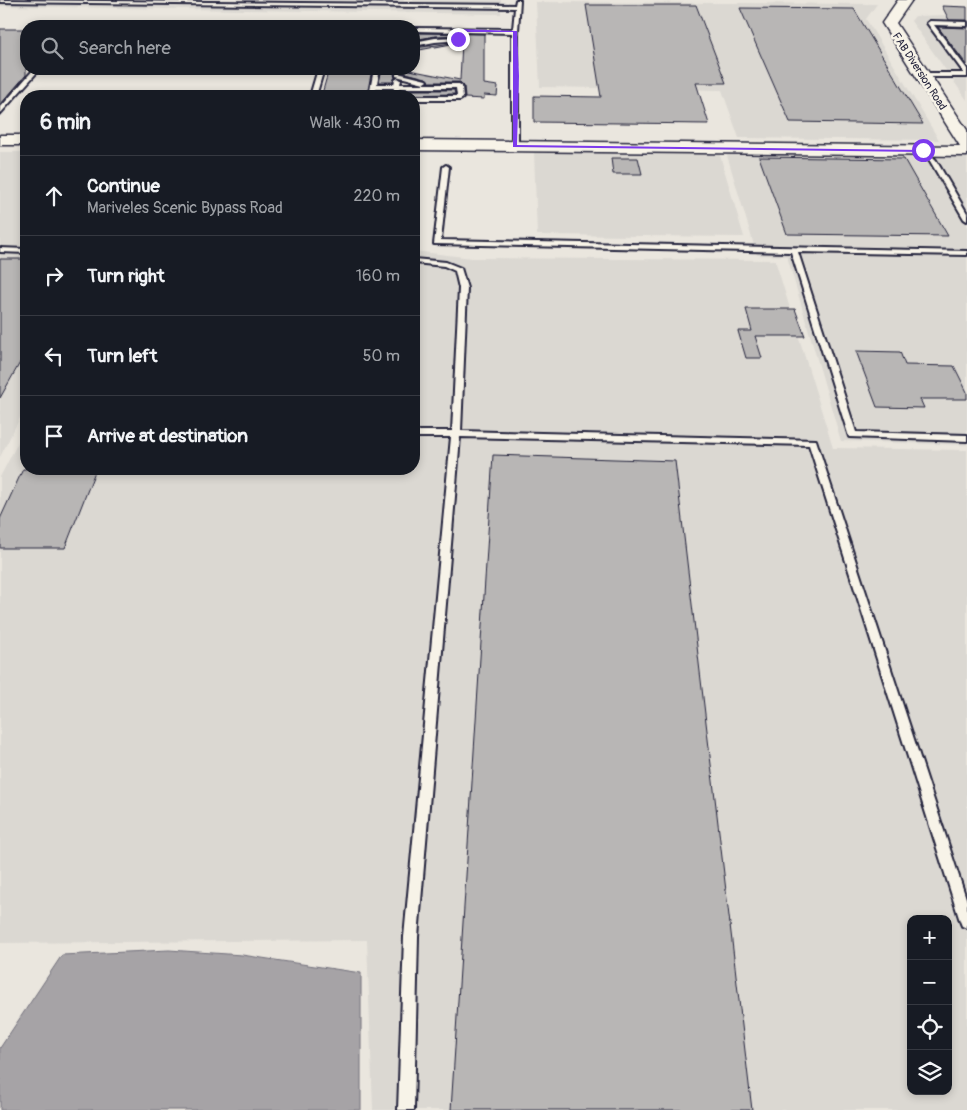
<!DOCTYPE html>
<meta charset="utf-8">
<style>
:root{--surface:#171b24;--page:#20242c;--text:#f1f3f6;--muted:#9ea1a6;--line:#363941}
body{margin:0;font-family:Pangolin,sans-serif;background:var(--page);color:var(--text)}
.controls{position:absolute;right:15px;bottom:15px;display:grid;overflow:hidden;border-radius:10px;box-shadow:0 2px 8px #0003}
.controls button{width:45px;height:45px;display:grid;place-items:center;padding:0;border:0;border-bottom:1px solid var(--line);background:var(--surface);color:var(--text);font:25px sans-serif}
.stop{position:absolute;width:15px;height:15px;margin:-11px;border:4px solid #7c3aed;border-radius:50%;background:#fff}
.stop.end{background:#7c3aed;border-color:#fff;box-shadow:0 1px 5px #0008}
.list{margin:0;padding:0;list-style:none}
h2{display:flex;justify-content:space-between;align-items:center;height:65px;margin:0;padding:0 20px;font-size:21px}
h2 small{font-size:16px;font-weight:400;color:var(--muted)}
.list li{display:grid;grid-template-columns:32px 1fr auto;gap:15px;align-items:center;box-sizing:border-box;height:80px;padding:0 20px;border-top:1px solid var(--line)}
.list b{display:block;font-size:19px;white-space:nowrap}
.list p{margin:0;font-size:16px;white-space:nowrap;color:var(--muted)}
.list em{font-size:16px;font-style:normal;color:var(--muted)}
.icon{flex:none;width:28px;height:28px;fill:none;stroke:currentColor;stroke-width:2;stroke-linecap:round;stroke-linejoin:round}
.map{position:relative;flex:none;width:967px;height:1110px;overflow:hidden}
.search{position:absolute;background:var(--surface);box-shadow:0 2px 8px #0003;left:20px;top:20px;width:400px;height:55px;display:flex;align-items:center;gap:12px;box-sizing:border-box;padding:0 18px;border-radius:20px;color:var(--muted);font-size:19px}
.panel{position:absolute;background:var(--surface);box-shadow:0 2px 8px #0003;left:20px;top:90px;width:400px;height:385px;border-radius:20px}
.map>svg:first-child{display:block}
</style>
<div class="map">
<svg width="967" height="1110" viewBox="0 0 967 1110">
<rect width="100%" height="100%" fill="#eae6de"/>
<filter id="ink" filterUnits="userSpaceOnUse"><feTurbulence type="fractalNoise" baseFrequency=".02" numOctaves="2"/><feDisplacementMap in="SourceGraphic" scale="10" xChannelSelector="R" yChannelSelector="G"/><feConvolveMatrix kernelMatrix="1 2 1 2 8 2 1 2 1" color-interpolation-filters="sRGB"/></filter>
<g filter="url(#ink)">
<path fill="#dbd8d2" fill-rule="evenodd" d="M 0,0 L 501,0 L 501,14 L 0,6 Z
M 536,2 L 877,4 L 866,19 L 939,140 L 739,138 L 722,90 L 540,87 Z
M 947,15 L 967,19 L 967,100 L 911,21 L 915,16 Z
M 0,152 L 26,152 L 26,406 L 0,457 Z
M 534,152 L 719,152 L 744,237 L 537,235 Z
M 726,152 L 967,155 L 967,445 L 841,441 L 787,256 L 757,255 Z
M 414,251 L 472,258 L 775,260 L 833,448 L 967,450 L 967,1110 L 373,1110 L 367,940 L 0,943 L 0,477 L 26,427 L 26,469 L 414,469 ZM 911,919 L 948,919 L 948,1091 L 911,1091 Z"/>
<path fill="#a6a3a6" stroke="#716f7b" d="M 169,950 L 242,955 L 361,973 L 361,1110 L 0,1110 L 0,1048 L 62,955 Z"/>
<path fill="#b8b6b5" stroke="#22223b" d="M 586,5 L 696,5 L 726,83 L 696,83 L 709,124 L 534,122 L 534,96 L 601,97 Z
M 942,6 L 967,7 L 967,20 L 949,20 Z
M 740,8 L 854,9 L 923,124 L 790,122 Z
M 938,27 L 967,28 L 967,65 Z
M 0,29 L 26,29 L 26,75 L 0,105 Z
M 414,33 L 484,34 L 484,84 L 498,86 L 497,96 L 484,95 L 484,99 L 465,98 L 464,86 L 460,82 L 428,82 L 426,78 L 398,71 L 394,74 L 395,78 L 393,82 L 379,82 L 382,69 L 404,69 L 460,80 L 462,42 L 414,51 L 414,48 L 460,42 L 462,37 L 458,35 L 435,36 L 414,40 Z
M 329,69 L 372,69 L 367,95 L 322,94 Z
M 401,90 L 454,90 L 455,94 L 400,95 Z
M 759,157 L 904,159 L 948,236 L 787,234 Z
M 611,158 L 638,158 L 642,174 L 613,174 Z
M 0,259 L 26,259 L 26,352 L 0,398 Z
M 746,309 L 795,309 L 805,336 L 755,336 L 762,358 L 746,358 L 738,331 L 752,331 Z
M 856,351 L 900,352 L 905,365 L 954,366 L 967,392 L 967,399 L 920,399 L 924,408 L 877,407 Z
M 493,455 L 675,461 L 752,1110 L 451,1110 Z
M 23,469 L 96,469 L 65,548 L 0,548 L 0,519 Z"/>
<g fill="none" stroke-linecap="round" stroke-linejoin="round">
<defs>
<path id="lane" d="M 0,0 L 515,5 L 516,0 L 520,0 L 518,31 L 518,146 L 515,148 L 512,146 L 512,33 L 414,31 L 414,28 L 513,29 L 515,8 L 0,2 Z
M 930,21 L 967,22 L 967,26 L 934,25 L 967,69 L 967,77 L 923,77 L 920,75 L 923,73 L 964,73 L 927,23 Z
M 458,37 L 461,39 L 460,40 L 435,42 L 414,46 L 414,42 L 435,38 Z
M 34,69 L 40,69 L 0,114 L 0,108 Z
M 318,69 L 324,69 L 316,96 L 310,96 Z
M 374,69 L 380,69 L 377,84 L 394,84 L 395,80 L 398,78 L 401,80 L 400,84 L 459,84 L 462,86 L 463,98 L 460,100 L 414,100 L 414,96 L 457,96 L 456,88 L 399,88 L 398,96 L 392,96 L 394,88 L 376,88 L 375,96 L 369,96 Z
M 398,73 L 426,80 L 427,81 L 424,83 L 396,76 L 396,74 Z
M 921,149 L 925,149 L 936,160 L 967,213 L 967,221 L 964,219 L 930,161 L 921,151 Z
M 446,165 L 449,167 L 441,240 L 967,251 L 967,255 L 798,252 L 856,432 L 967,435 L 967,441 L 849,437 L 791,252 L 434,244 L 443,167 Z
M 0,248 L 26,249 L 26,253 L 0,252 Z
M 414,259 L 446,262 L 461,268 L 467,288 L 461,431 L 816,440 L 967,901 L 967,928 L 962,926 L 960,921 L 809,445 L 460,437 L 418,937 L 414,1110 L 398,1110 L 404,937 L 451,437 L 414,437 L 414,431 L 452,431 L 459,288 L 455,271 L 444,266 L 414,263 Z"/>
<path id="secondary" d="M 898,0 L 912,0 L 896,23 L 967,130 L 967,156 L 414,150 L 414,140 L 960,146 L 882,23 Z
M 0,135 L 26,135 L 26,145 L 0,145 Z"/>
</defs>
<use href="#lane" stroke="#22223b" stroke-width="4"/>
<use href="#secondary" stroke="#22223b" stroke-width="3"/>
<use href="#lane" fill="#f7f3e8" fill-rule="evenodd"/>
<use href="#secondary" fill="#f7f3e8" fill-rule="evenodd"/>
</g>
</g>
<path fill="#7c3aed" d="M 459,29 L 517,31 L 519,76 L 517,145 L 925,150 L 923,152 L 513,147 L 513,32 L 461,32 L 461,39 L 458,40 L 456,39 L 457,31 Z"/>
<g text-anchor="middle" stroke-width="5" stroke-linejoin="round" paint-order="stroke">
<g font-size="11" fill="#22223b" stroke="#f7f3e8">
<text transform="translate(920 71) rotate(57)" y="4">FAB Diversion Road</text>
</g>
</g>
</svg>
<div class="controls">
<button>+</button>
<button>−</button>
<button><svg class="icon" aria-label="locate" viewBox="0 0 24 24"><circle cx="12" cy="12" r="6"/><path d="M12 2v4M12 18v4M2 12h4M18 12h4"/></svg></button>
<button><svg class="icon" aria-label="layers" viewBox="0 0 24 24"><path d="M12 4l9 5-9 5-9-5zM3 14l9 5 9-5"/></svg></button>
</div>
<div class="stop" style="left:923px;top:150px"></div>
<div class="stop end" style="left:458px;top:39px"></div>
<div class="search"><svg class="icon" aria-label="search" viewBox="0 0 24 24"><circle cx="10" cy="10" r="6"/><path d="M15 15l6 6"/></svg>Search here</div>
<section class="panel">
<h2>6 min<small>Walk · 430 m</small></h2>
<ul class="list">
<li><svg class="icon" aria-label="ahead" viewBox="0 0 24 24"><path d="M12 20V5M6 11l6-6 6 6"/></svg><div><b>Continue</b><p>Mariveles Scenic Bypass Road</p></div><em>220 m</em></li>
<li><svg class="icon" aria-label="right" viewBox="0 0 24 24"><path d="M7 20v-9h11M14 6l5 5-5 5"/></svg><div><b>Turn right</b></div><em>160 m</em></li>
<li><svg class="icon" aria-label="left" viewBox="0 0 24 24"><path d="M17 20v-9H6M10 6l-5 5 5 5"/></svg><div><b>Turn left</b></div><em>50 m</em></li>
<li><svg class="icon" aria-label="arrive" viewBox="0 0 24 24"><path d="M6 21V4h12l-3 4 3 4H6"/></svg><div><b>Arrive at destination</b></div></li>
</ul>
</section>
</div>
